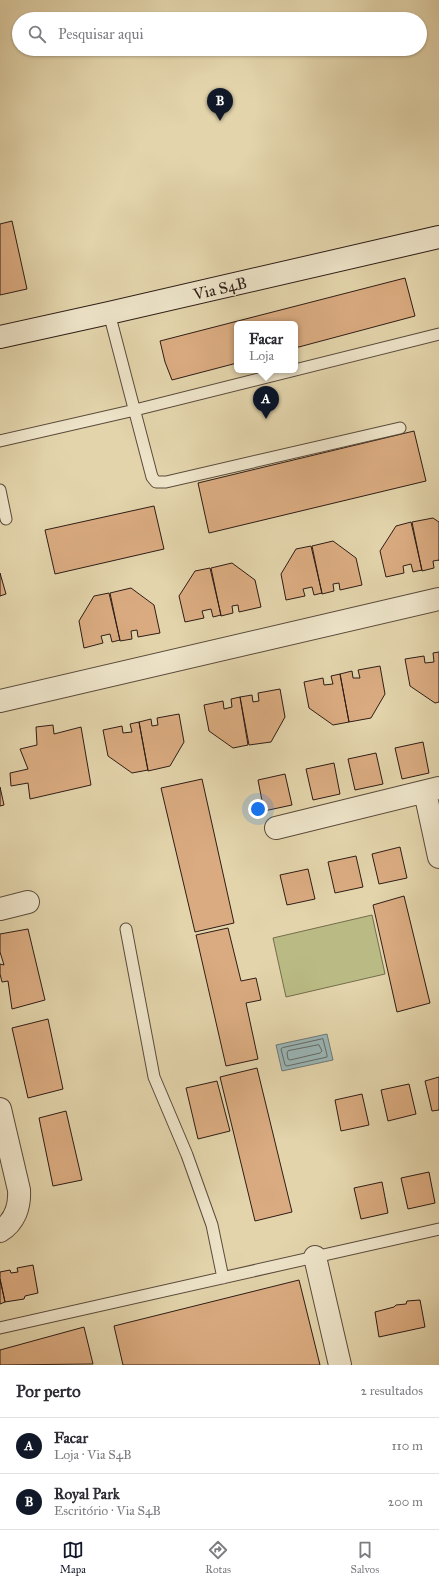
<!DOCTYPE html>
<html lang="pt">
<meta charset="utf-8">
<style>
:root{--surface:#fff;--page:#f7f7f7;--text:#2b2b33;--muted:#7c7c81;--line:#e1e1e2;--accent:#111827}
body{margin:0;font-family:"IM FELL Great Primer",serif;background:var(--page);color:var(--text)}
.you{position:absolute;left:258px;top:809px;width:14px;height:14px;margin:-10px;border:3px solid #fff;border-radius:50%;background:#1a73e8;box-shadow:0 0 0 6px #1a73e833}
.badge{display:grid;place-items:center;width:26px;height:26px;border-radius:50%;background:var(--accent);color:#fff;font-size:13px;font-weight:700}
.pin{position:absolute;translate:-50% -33px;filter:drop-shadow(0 1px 2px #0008)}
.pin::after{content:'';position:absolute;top:21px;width:14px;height:12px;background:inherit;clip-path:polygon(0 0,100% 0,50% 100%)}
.popup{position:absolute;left:234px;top:321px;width:64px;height:52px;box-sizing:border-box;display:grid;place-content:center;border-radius:6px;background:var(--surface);filter:drop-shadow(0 1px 3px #0005);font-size:13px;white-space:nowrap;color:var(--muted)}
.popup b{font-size:15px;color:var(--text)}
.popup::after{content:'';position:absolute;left:50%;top:100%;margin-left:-8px;border:8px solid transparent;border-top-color:var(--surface)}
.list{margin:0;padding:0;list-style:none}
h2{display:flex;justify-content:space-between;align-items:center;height:52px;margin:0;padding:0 16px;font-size:17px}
h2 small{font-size:13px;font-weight:400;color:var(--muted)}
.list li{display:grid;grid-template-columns:26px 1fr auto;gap:12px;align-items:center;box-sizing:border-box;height:56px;padding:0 16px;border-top:1px solid var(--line)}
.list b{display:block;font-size:15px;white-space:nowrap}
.list p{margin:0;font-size:13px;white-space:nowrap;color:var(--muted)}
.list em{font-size:13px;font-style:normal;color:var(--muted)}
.icon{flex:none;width:22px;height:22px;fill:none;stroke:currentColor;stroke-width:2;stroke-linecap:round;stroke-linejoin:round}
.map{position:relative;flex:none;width:439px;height:1365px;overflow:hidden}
.search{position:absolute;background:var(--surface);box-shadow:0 1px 3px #0004;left:12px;right:12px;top:12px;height:44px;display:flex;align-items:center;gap:10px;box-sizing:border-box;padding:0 14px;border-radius:22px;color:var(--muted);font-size:15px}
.sheet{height:164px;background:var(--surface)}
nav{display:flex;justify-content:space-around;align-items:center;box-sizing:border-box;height:56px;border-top:1px solid var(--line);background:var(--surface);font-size:11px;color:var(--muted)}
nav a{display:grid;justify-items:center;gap:2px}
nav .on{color:var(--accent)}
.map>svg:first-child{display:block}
</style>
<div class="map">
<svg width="439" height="1365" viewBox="0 0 439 1365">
<rect width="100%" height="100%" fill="#e3d4ab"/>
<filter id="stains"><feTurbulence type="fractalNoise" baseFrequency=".005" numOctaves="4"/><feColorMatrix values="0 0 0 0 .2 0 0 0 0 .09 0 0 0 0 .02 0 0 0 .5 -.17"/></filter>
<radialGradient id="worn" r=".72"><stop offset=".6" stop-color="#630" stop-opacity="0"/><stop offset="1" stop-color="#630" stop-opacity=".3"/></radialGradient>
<path fill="#babb84" stroke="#746c4d" d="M 372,915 L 385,974 L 286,997 L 273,938 Z"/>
<path fill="#9ab5b5" stroke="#6f7875" d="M 327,1034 L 333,1060 L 282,1071 L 276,1045 Z"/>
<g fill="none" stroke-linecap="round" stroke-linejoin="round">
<path stroke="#646966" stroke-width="1" d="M 323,1039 L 327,1055 L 327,1057 L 287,1066 L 285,1065 L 281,1049 L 282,1048 Z
M 319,1045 L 322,1051 L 320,1053 L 290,1060 L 288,1059 L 287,1053 L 288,1051 Z"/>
</g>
<path fill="#daab80" stroke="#2e1d16" d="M 12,221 L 27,289 L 0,295 L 0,224 Z
M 405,278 L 415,316 L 295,348 L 295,324 L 237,324 L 237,363 L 172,380 L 165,362 L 160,341 Z
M 414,431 L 426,481 L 209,533 L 198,483 Z
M 154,506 L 164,549 L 55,574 L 45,530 Z
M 433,518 L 439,522 L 439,561 L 439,560 L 433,561 L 434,568 L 422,571 L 412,522 Z
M 411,522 L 422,570 L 413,572 L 411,564 L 403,566 L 404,573 L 386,577 L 380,551 L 396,526 Z
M 333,541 L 356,558 L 362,585 L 340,590 L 339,583 L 333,584 L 334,591 L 322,594 L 312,546 Z
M 311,546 L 322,593 L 314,595 L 312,587 L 303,589 L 305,596 L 286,600 L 281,574 L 296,549 Z
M 232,563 L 255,580 L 261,607 L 239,612 L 238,605 L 232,606 L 233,613 L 221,616 L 211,568 Z
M 210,568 L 221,615 L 213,617 L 211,609 L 202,611 L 204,618 L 185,622 L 179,596 L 195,571 Z
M 0,573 L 6,594 L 0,596 Z
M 131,588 L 154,605 L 160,633 L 138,637 L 137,630 L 131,631 L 132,639 L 120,641 L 110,593 Z
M 109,593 L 120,640 L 112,642 L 110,634 L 101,636 L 103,643 L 84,648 L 79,621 L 94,596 Z
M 439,652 L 439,702 L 435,703 L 410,686 L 405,659 L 424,656 L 425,663 L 434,662 L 433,653 Z
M 380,666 L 385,694 L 371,718 L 349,722 L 340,674 L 352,671 L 353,678 L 360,678 L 358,670 Z
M 340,674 L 349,722 L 333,725 L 309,708 L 304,682 L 323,678 L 324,685 L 333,684 L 331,676 Z
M 280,689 L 285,717 L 271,742 L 249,745 L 240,697 L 252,695 L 253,702 L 259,701 L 258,693 Z
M 240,697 L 248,745 L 233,748 L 209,731 L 204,705 L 223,701 L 224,709 L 232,707 L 231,699 Z
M 179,714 L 184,742 L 170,766 L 148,771 L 139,722 L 151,719 L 152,726 L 158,725 L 157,718 Z
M 139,722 L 148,770 L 132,773 L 108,756 L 103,730 L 122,726 L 123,733 L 132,732 L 130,724 Z
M 53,725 L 54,734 L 81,727 L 91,785 L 30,799 L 28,783 L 11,786 L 10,773 L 28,769 L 20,749 L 37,745 L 36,727 Z
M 423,742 L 429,773 L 402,779 L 395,748 Z
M 376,753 L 383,784 L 355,790 L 348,759 Z
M 334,763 L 340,794 L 313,800 L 306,769 Z
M 285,774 L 292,805 L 264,811 L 258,780 Z
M 202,779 L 234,923 L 195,932 L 161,788 Z
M 0,787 L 4,805 L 0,806 Z
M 400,847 L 407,878 L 379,884 L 372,854 Z
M 356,856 L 363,887 L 335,893 L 328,862 Z
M 308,869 L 315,899 L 287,905 L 280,875 Z
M 404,896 L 430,1003 L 397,1012 L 373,905 Z
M 228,928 L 241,981 L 256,978 L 261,1000 L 246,1003 L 258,1059 L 226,1066 L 196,935 Z
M 28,929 L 45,1000 L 12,1009 L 8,981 L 2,982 L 0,974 L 0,964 L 4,965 L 0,952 L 0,934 Z
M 48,1019 L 63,1089 L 28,1098 L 12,1028 Z
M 257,1068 L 292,1212 L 255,1221 L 220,1077 Z
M 439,1077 L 439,1110 L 432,1111 L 425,1081 Z
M 217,1081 L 230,1131 L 198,1139 L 186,1088 Z
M 409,1084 L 416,1114 L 388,1121 L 381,1090 Z
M 362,1094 L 369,1125 L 341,1131 L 335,1100 Z
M 66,1111 L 82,1180 L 53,1186 L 39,1118 Z
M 429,1172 L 435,1203 L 408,1209 L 401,1178 Z
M 382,1182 L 388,1213 L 361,1219 L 354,1188 Z
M 33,1265 L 38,1293 L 25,1296 L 24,1299 L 5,1302 L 0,1279 L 0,1272 L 10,1270 L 11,1273 L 18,1272 L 17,1268 Z
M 0,1279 L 5,1302 L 0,1304 Z
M 299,1280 L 320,1365 L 123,1365 L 114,1326 Z
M 420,1300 L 425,1327 L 379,1337 L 375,1312 L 394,1307 L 396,1305 L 406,1304 L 407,1301 Z
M 84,1327 L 93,1364 L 0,1365 L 0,1350 Z"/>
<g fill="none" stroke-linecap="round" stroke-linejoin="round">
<defs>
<path id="lane" d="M 109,313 L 152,477 L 156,482 L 166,482 L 400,428
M 0,441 L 135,410 L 439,334
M 0,490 L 6,519
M 126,929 L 154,1077 L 187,1155 L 212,1225 L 223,1278
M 0,1328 L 439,1229"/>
<path id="street" d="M 0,701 L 439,599
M 425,792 L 439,857
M 276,828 L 439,788
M 0,909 L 28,902
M 0,1109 L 19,1190 C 20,1206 15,1222 0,1231
M 315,1257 L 340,1365"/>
<path id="secondary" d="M 0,337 L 109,313 L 439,237"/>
</defs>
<use href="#lane" stroke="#5b4b3b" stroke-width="13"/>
<use href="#street" stroke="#5b4b3b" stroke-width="24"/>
<use href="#secondary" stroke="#2e1d16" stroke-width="24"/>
<use href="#lane" stroke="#ede3c8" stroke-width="11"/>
<use href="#street" stroke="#ede3c8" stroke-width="22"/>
<use href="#secondary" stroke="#ede3c8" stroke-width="22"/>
</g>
<g text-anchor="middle" stroke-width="3" stroke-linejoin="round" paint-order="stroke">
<g font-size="16" fill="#2e1d16" stroke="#ede3c8">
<text transform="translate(220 288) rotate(-13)" y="6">Via S4B</text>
</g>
</g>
<rect width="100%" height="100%" filter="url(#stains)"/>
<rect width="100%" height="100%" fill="url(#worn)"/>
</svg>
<div class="you"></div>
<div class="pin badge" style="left:266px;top:419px">A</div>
<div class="popup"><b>Facar</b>Loja</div>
<div class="pin badge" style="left:220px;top:121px">B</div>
<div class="search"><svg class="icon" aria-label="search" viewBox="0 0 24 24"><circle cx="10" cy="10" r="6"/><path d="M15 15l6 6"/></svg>Pesquisar aqui</div>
</div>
<section class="sheet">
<h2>Por perto<small>2 resultados</small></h2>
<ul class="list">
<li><span class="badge">A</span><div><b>Facar</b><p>Loja · Via S4B</p></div><em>110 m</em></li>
<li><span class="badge">B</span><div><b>Royal Park</b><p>Escritório · Via S4B</p></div><em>200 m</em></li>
</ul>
</section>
<nav>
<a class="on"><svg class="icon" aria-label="map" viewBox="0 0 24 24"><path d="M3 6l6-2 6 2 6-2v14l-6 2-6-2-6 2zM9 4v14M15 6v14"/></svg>Mapa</a>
<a><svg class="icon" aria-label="directions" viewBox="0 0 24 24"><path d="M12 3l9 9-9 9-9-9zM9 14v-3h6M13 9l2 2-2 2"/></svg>Rotas</a>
<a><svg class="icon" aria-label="saved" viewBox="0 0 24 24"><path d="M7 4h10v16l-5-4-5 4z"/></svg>Salvos</a>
</nav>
